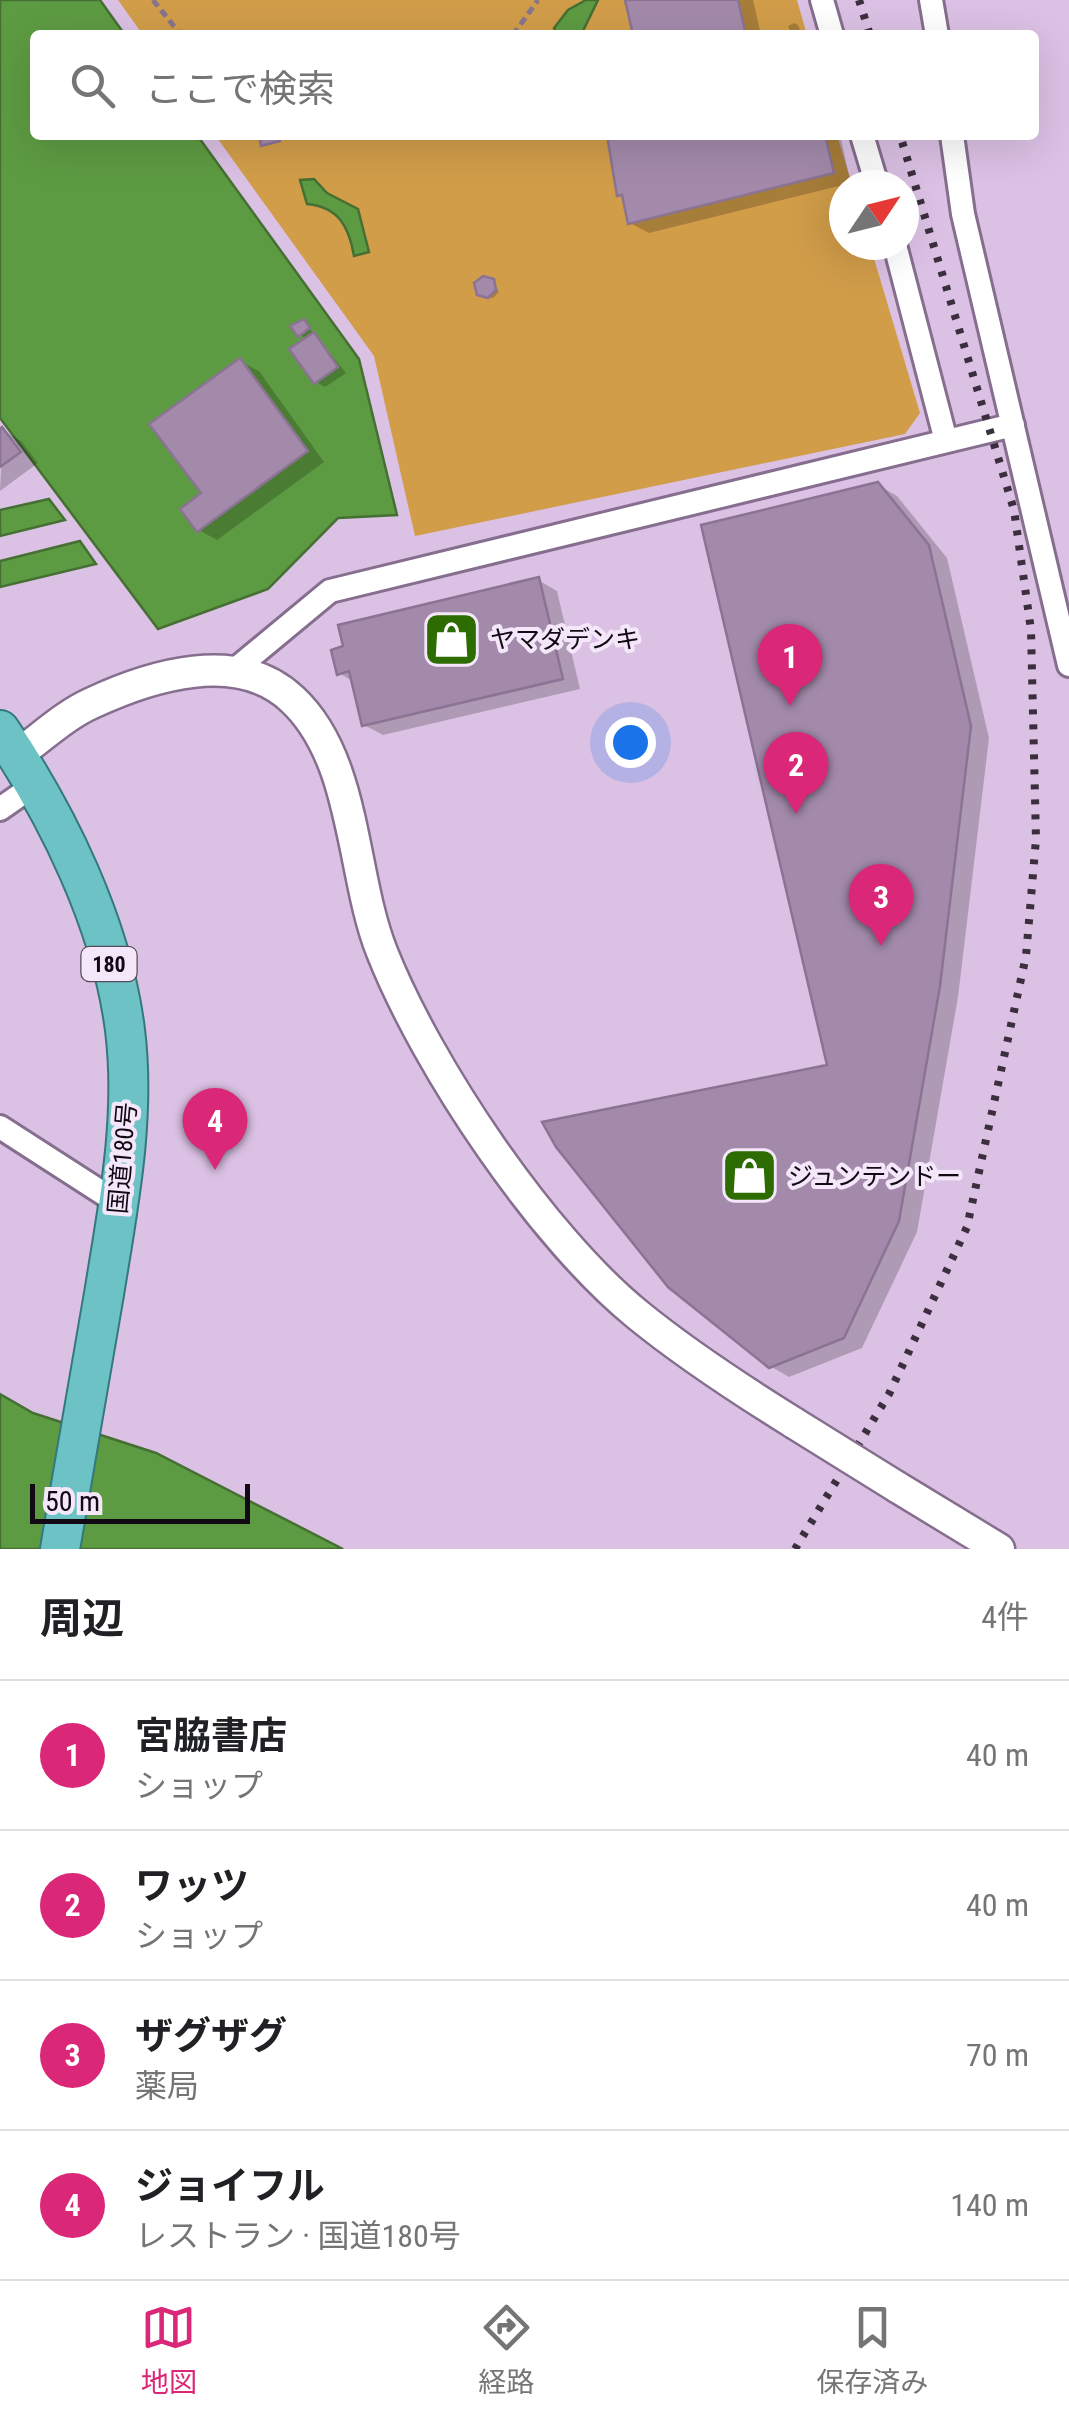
<!DOCTYPE html>
<html lang="ja">
<meta charset="utf-8">
<style>
:root{--surface:#fff;--page:#f6f6f6;--text:#202124;--muted:#757577;--line:#e0e0e0;--accent:#db2777}
body{margin:0;font-family:"Roboto Condensed","Noto Sans JP",sans-serif;background:var(--page);color:var(--text)}
.compass{position:absolute;left:829px;top:170px;width:90px;height:90px;border-radius:50%;background:var(--surface);box-shadow:0 10px 40px #0002;rotate:55deg}
.scale{position:absolute;left:30px;bottom:25px;width:220px;box-sizing:border-box;padding-left:10px;border:5px solid #120915;border-top:0;font-size:28px;line-height:35px;white-space:nowrap;color:#120915;-webkit-text-stroke:8px #f4e7f9;paint-order:stroke}
.you{position:absolute;left:630px;top:742px;width:35px;height:35px;margin:-25px;border:8px solid #fff;border-radius:50%;background:#1a73e8;box-shadow:0 0 0 15px #1a73e833}
.badge{display:grid;place-items:center;width:65px;height:65px;border-radius:50%;background:var(--accent);color:#fff;font-size:32px;font-weight:700}
.pin{position:absolute;translate:-50% -82px;filter:drop-shadow(0 2px 5px #0008)}
.pin::after{content:'';position:absolute;top:52px;width:35px;height:30px;background:inherit;clip-path:polygon(0 0,100% 0,50% 100%)}
.list{margin:0;padding:0;list-style:none}
h2{display:flex;justify-content:space-between;align-items:center;height:130px;margin:0;padding:0 40px;font-size:42px}
h2 small{font-size:32px;font-weight:400;color:var(--muted)}
.list li{display:grid;grid-template-columns:65px 1fr auto;gap:30px;align-items:center;box-sizing:border-box;height:150px;padding:0 40px;border-top:2px solid var(--line)}
.list b{display:block;font-size:38px;white-space:nowrap}
.list p{margin:0;font-size:32px;white-space:nowrap;color:var(--muted)}
.list em{font-size:32px;font-style:normal;color:var(--muted)}
.icon{flex:none;width:55px;height:55px;fill:none;stroke:currentColor;stroke-width:2;stroke-linecap:round;stroke-linejoin:round}
.map{position:relative;flex:none;width:1069px;height:1549px;overflow:hidden}
.search{position:absolute;background:var(--surface);box-shadow:0 10px 40px #0002;left:30px;right:30px;top:30px;height:110px;display:flex;align-items:center;gap:25px;box-sizing:border-box;padding:0 35px;border-radius:10px;color:var(--muted);font-size:38px}
.sheet{height:730px;background:var(--surface)}
nav{display:flex;justify-content:space-around;align-items:center;box-sizing:border-box;height:140px;border-top:2px solid var(--line);background:var(--surface);font-size:28px;color:var(--muted)}
nav a{display:grid;justify-items:center;gap:5px}
nav .on{color:var(--accent)}
.map>svg:first-child{display:block}
</style>
<div class="map">
<svg width="1069" height="1549" viewBox="0 0 1069 1549">
<rect width="100%" height="100%" fill="#dbc1e4"/>
<path fill="#d19d49" d="M 118,0 L 797,0 L 807,35 L 143,35 Z
M 215,135 L 837,135 L 852,185 L 844,185 L 844,245 L 870,245 L 920,413 L 905,434 L 415,536 L 374,356 Z"/>
<path fill="#5d9b42" stroke="#466f34" stroke-width="2.5" d="M 0,0 L 100,0 L 125,35 L 35,35 L 35,135 L 197,135 L 359,359 L 397,515 L 338,518 L 268,589 L 158,629 L 0,418 Z
M 586,0 L 598,0 L 581,35 L 558,35 L 554,28 L 568,10 Z
M 314,179 L 327,193 L 358,209 L 369,252 L 354,256 C 349,227 339,207 307,204 L 300,180 Z
M 49,499 L 65,520 L 0,536 L 0,510 Z
M 80,541 L 96,564 L 0,587 L 0,561 Z
M 0,1394 L 33,1413 L 156,1453 L 343,1549 L 0,1549 Z"/>
<path fill="#0003" d="M 627,0 L 753,0 L 761,35 L 635,35 Z
M 794,23 L 798,25 L 802,35 L 792,35 L 788,26 Z
M 608,135 L 840,135 L 851,183 L 649,233 L 630,223 L 625,197 L 619,194 Z
M 493,281 L 499,292 L 493,298 L 483,296 Z
M 304,322 L 346,373 L 325,387 L 316,382 L 307,339 L 300,335 Z
M 240,361 L 259,371 L 324,462 L 217,540 L 199,530 Z
M 3,430 L 21,441 L 38,463 L 0,491 Z
M 878,485 L 897,496 L 947,558 L 989,738 L 958,997 L 917,1232 L 862,1348 L 789,1377 L 770,1366 L 830,1067 Z
M 538,580 L 557,591 L 580,689 L 383,735 L 364,725 L 354,682 L 339,673 Z"/>
<path fill="#a38aab" stroke="#8b7393" stroke-width="2.5" d="M 625,0 L 738,0 L 746,35 L 633,35 Z
M 259,135 L 279,135 L 280,141 L 261,146 Z
M 607,135 L 825,135 L 834,173 L 628,224 L 622,195 L 617,196 Z
M 483,276 L 494,279 L 496,290 L 488,298 L 477,295 L 474,283 Z
M 304,319 L 310,328 L 298,337 L 290,326 Z
M 314,332 L 338,367 L 314,384 L 289,349 Z
M 240,358 L 308,451 L 197,532 L 180,509 L 201,493 L 149,424 Z
M 2,427 L 21,452 L 0,467 L 0,429 Z
M 878,482 L 929,545 L 971,726 L 940,986 L 899,1221 L 844,1338 L 769,1368 L 668,1287 L 556,1147 L 542,1122 L 827,1065 L 701,525 Z
M 539,577 L 563,679 L 362,726 L 349,671 L 337,675 L 331,650 L 343,646 L 338,625 Z"/>
<g fill="none" stroke-linecap="round" stroke-linejoin="round">
<defs>
<path id="minor" d="M 822,0 L 832,35
M 931,0 L 937,35
M 862,135 L 877,185
M 952,135 L 963,214 L 1069,665
M 895,245 L 946,441
M 231,673 L 330,591 L 1013,425
M 0,809 L 33,786
M 0,1127 L 118,1203"/>
<path id="tertiary" d="M 17,755 C 41,738 65,715 92,703 C 150,676 238,648 292,699 C 357,759 351,875 382,952 C 428,1068 542,1237 638,1315 C 687,1355 741,1390 794,1423
M 897,1487 L 999,1549"/>
<path id="trunk" d="M 0,730 C 58,815 112,926 125,1030 C 136,1118 118,1207 104,1294 C 89,1379 75,1464 60,1549"/>
</defs>
<use href="#minor" stroke="#856e8e" stroke-width="28"/>
<use href="#tertiary" stroke="#856e8e" stroke-width="35"/>
<use href="#trunk" stroke="#34787d" stroke-width="42"/>
<path stroke="#87748e" stroke-width="5" stroke-dasharray="8 5" stroke-linecap="butt" d="M 153,0 L 181,35
M 513,35 L 538,0"/>
<use href="#minor" stroke="#fff" stroke-width="22"/>
<use href="#tertiary" stroke="#fff" stroke-width="30"/>
<use href="#trunk" stroke="#6cc2c4" stroke-width="38"/>
<path stroke="#3b2f3f" stroke-width="8" stroke-dasharray="5 10" stroke-linecap="butt" d="M 859,0 L 870,35
M 795,1549 L 889,1394 L 967,1227 L 1026,956 L 1036,839 L 1031,630 L 1014,510 L 900,135"/>
<defs>
<path id="tertiary-bridge" d="M 794,1423 L 897,1487"/>
</defs>
<use href="#tertiary-bridge" stroke="#856e8e" stroke-width="35" stroke-linecap="butt"/>
<use href="#tertiary-bridge" stroke="#fff" stroke-width="30"/>
</g>
<defs>
<symbol id="shop-square" viewBox="-11 -11 22 22"><rect x="-9" y="-9" width="18" height="18" rx="4" fill="#2c6c00" stroke="#f4e7f9"/><path d="M-5-2.5h2.3a2.7 3.5 0 0 1 5.4 0H5L5.5 6h-11ZM-1.5-2.5h3a1.5 2.3 0 0 0-3 0Z" fill="#fff"/></symbol>
</defs>
<g fill-rule="evenodd">
<use href="#shop-square" x="420" y="608" width="63" height="63"/>
<use href="#shop-square" x="718" y="1144" width="63" height="63"/>
</g>
<g text-anchor="middle" stroke-width="8" stroke-linejoin="round" paint-order="stroke">
<rect fill="#f4e7f9" stroke="#564c59" stroke-width="2.5" x="81.5" y="947" width="55" height="34" rx="8"/>
<g font-size="22" font-weight="bold" fill="#120915">
<text x="109" y="972">180</text>
</g>
<g font-size="25" fill="#120915" stroke="#f4e7f9" text-anchor="start">
<text x="490" y="648">ヤマダデンキ</text>
<text x="788" y="1185">ジュンテンドー</text>
</g>
<g font-size="25" fill="#120915" stroke="#f4e7f9">
<text transform="translate(122 1158) rotate(-85)" y="9">国道180号</text>
</g>
</g>
</svg>
<svg class="compass" viewBox="-18 -18 36 36"><path d="M0-13l5 13h-10z" fill="#e53935"/><path d="M0 13l5-13h-10z" fill="#757577"/></svg>
<div class="scale">50 m</div>
<div class="you"></div>
<div class="pin badge" style="left:790px;top:706px">1</div>
<div class="pin badge" style="left:796px;top:814px">2</div>
<div class="pin badge" style="left:881px;top:946px">3</div>
<div class="pin badge" style="left:215px;top:1170px">4</div>
<div class="search"><svg class="icon" aria-label="search" viewBox="0 0 24 24"><circle cx="10" cy="10" r="6"/><path d="M15 15l6 6"/></svg>ここで検索</div>
</div>
<section class="sheet">
<h2>周辺<small>4件</small></h2>
<ul class="list">
<li><span class="badge">1</span><div><b>宮脇書店</b><p>ショップ</p></div><em>40 m</em></li>
<li><span class="badge">2</span><div><b>ワッツ</b><p>ショップ</p></div><em>40 m</em></li>
<li><span class="badge">3</span><div><b>ザグザグ</b><p>薬局</p></div><em>70 m</em></li>
<li><span class="badge">4</span><div><b>ジョイフル</b><p>レストラン · 国道180号</p></div><em>140 m</em></li>
</ul>
</section>
<nav>
<a class="on"><svg class="icon" aria-label="map" viewBox="0 0 24 24"><path d="M3 6l6-2 6 2 6-2v14l-6 2-6-2-6 2zM9 4v14M15 6v14"/></svg>地図</a>
<a><svg class="icon" aria-label="directions" viewBox="0 0 24 24"><path d="M12 3l9 9-9 9-9-9zM9 14v-3h6M13 9l2 2-2 2"/></svg>経路</a>
<a><svg class="icon" aria-label="saved" viewBox="0 0 24 24"><path d="M7 4h10v16l-5-4-5 4z"/></svg>保存済み</a>
</nav>
